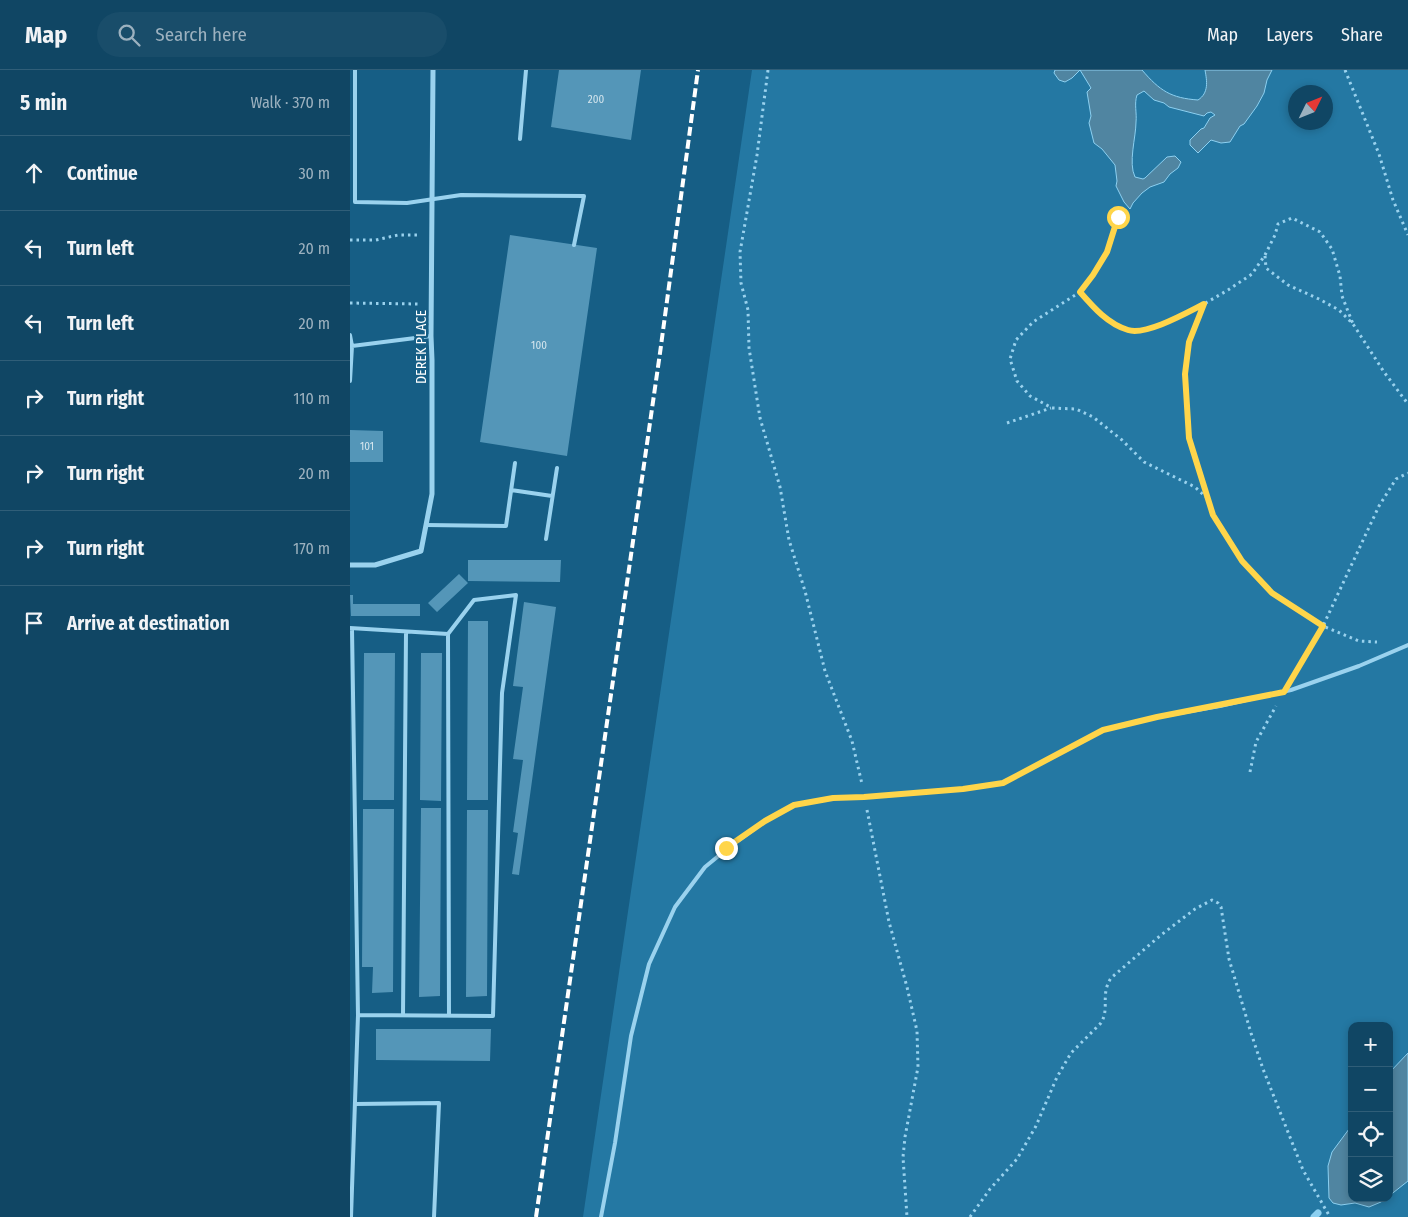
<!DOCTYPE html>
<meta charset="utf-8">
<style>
:root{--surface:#104664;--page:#194d6a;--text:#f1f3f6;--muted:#9cb1bf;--line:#305e78}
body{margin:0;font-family:"Fira Sans Condensed",sans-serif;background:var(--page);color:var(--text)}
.controls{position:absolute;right:15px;bottom:15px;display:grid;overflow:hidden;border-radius:10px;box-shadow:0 2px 8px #0003}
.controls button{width:45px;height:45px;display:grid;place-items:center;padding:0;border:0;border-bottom:1px solid var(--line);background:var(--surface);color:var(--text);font:25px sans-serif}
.compass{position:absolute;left:938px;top:15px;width:45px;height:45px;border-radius:50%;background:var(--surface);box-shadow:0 2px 8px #0003;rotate:47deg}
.stop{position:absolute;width:15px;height:15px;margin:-11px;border:4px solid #ffd54a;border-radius:50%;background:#fff}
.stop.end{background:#ffd54a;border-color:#fff;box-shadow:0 1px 5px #0008}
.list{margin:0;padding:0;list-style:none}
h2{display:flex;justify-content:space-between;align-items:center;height:65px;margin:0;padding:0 20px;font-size:21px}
h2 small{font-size:16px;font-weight:400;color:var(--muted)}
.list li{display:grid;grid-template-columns:32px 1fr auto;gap:15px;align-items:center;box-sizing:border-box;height:75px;padding:0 20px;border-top:1px solid var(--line)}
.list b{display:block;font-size:19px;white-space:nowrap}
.list em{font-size:16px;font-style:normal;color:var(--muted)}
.icon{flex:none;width:28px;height:28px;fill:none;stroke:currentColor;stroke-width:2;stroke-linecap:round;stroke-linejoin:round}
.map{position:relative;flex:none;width:1058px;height:1147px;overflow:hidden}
header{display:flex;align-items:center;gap:30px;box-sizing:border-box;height:70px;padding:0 25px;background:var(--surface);border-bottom:1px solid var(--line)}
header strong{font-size:24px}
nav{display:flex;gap:28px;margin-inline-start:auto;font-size:18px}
.search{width:350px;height:45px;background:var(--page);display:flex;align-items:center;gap:12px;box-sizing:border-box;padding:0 18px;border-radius:28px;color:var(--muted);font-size:19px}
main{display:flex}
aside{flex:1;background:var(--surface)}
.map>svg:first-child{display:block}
</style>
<header>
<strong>Map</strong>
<div class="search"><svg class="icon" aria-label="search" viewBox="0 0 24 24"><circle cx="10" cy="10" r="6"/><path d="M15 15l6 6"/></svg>Search here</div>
<nav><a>Map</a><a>Layers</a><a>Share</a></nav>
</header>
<main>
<aside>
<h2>5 min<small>Walk · 370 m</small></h2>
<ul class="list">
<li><svg class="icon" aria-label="ahead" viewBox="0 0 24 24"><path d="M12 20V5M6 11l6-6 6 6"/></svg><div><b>Continue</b></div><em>30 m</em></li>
<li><svg class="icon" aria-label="left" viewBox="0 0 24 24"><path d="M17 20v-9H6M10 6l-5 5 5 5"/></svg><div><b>Turn left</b></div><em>20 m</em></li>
<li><svg class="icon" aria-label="left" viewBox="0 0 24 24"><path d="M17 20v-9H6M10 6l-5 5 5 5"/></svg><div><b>Turn left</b></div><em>20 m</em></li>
<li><svg class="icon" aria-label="right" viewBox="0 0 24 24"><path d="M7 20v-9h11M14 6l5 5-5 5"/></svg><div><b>Turn right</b></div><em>110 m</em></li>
<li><svg class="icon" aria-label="right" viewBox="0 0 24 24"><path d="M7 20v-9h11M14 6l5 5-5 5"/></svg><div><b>Turn right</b></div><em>20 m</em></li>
<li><svg class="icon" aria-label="right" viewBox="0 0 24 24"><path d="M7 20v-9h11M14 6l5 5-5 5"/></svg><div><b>Turn right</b></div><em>170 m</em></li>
<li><svg class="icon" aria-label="arrive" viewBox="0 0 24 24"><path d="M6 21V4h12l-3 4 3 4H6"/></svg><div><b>Arrive at destination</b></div></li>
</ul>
</aside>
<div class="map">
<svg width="1058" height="1147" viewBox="0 0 1058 1147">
<rect width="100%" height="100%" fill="#165e85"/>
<path fill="#2478a3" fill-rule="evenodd" d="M 402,0 L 1058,0 L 1058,1147 L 233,1147 ZM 946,22 L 976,22 L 976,52 L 946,52 ZM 1002,956 L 1039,956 L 1039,1128 L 1002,1128 Z"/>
<path fill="#5085a1" stroke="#8cd0f1" d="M 705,0 L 792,0 C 810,21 821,28 848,30 C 859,23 857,11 855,0 L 922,0 L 917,10 L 914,23 L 907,36 L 894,54 L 890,56 L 880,72 L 871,73 L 861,70 L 848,83 L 840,75 L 840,70 L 851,59 L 854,58 L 860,48 L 865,45 L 861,42 L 857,43 L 854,46 L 819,37 L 814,33 L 804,30 L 794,21 L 787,25 C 784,34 787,43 786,52 C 786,67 778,93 785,107 L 793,109 L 795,108 L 817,87 L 825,86 L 831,92 L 828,98 L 820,104 L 814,112 L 800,117 L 792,123 L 783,133 L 780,139 L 774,132 L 766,116 L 767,111 L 765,95 L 752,79 L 744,73 L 739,53 L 741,46 L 737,22 L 741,18 L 730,0 L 722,8 L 715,12 L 709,10 L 704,3 Z
M 1058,983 L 1058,1111 L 1039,1126 L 1039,1003 Z
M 1002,1055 L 1002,1128 L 1036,1128 L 1031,1132 L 1019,1137 L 1005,1133 L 991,1135 L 983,1133 L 979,1128 L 978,1096 L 982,1082 Z"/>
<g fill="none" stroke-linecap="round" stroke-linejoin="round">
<path stroke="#8cd0f1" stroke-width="7" d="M 964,1147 L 968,1143"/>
</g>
<path fill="#5496b8" d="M 209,0 L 291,0 L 281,70 L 201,57 Z
M 160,165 L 247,178 L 217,386 L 130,372 Z
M 0,360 L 33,361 L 33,392 L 0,392 Z
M 118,490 L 211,490 L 210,512 L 118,511 Z
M 109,504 L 118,513 L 87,542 L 78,533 Z
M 0,525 L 3,525 L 3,534 L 70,534 L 70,546 L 1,546 Z
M 174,532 L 206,537 L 169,805 L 162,804 L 168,763 L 163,762 L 173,690 L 163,689 L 173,617 L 163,616 Z
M 118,551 L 138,551 L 138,730 L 117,730 Z
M 14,583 L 45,583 L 44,730 L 13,730 Z
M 71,583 L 92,583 L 91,731 L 70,730 Z
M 71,738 L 91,738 L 90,926 L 69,927 Z
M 13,739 L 44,739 L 43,922 L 22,923 L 23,897 L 12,897 Z
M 117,740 L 138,740 L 137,926 L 116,927 Z
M 26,959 L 141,959 L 140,991 L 26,990 Z"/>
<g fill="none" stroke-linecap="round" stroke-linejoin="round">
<path stroke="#9ad2ee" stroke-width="3" stroke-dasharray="2.5 4" stroke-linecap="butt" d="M 418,0 L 407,85 L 390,182 L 391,213 L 398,240 L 399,278 L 410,348 L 430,417 L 439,470 L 455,521 L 475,601 L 502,671 L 512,714
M 995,0 L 1029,84 L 1043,130 L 1058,165
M 768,147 L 757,182 L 743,205 L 730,222 L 683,252 L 666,270 L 660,289 L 667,311 L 680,326 L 702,338 L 726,339 L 743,347 L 772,370 L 794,392 L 845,417 L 858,429 L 863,445 L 892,491 L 922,523 L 973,556 L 1009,571 L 1027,572
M 0,170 L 26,170 L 48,165 L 69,165
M 915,186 L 916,198 L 938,215 L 969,229 L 989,240 L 1003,254 L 1034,302 L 1058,334
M 730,222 C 744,238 758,254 778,260 C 796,266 838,243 854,234
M 0,233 L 69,234
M 657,353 L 701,338
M 857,428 L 839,368 L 835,304 L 839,272 L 854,234 L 878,220 L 902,204 L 915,185 L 925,165 L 928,154 L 942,148 L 970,162 L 982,179 L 990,206 L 992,226 L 1003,254
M 944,605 L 973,556 L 1029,436 L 1046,409 L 1058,403
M 900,702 L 906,672 L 926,636
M 517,740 L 539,852 L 557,917 L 567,961 L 568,997 L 555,1067 L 553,1087 L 557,1147
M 620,1147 L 640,1119 L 667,1089 L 686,1056 L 707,1007 L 721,983 L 751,953 C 760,938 750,925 761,908 L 811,865 L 845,839 L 862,830 L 868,833 L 871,837 L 879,889 L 901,963 L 913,999 L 953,1100 L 980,1147"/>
<path stroke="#9ad2ee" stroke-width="4" d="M 5,0 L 5,132 L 57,133 L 111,125 L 234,126 L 224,175
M 170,69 L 176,0
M 0,265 L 2,276 L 81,266
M 0,311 L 2,276
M 161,420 L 202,426
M 76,455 L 156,456 L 165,393
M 196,469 L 207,398
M 0,558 L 98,564 L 124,530 L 166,525 L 152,623 L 143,946 L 8,945 L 1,1147
M 2,559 L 8,945
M 98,564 L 99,945
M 53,945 L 56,562
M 5,1034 L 89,1033 L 84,1147
M 251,1147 L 265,1073 L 281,966 L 299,894 L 325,837 L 355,797 L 377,779 L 415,751 L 444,735 L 483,728 L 515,727 L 613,719 L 653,713 L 753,660 L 807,647 L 870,636 L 941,620 L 1009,596 L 1058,575"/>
<path stroke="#9ad2ee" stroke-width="5" d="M 0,495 L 25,495 L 71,481 L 82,424 L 82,290 L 81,266 L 83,0"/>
<path stroke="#fff" stroke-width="4" stroke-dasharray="9 4" stroke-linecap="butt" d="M 186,1147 L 310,283 L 348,0"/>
</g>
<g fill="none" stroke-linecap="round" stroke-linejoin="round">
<path stroke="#ffd54a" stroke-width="6" d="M 376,778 L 415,751 L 444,735 L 483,728 L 514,727 L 613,719 L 653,713 L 753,660 L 807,647 L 934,622 L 973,556 L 922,523 L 892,491 L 863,445 L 839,368 L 835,304 L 839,272 L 854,234 C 838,242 796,266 778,260 C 758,254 744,238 730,222 L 743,205 L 757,182 L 768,147"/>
</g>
<g text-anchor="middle" stroke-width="4.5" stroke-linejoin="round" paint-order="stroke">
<g font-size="11" fill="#d4e5ed">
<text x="246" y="33">200</text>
<text x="189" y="279">100</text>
<text x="17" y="380">101</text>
</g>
<g font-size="14" fill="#fff" stroke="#165e85">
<text transform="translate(71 277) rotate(-90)" y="5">DEREK PLACE</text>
</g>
</g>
</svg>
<div class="controls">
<button>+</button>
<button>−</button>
<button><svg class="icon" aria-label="locate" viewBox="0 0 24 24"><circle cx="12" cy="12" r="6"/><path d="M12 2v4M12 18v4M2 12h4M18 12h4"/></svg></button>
<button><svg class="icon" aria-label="layers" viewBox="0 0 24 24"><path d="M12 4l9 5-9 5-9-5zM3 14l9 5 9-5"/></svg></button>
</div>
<svg class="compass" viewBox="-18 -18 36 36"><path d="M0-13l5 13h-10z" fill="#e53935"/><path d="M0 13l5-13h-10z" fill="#9cb1bf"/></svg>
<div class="stop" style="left:768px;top:147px"></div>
<div class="stop end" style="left:376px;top:778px"></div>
</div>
</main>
